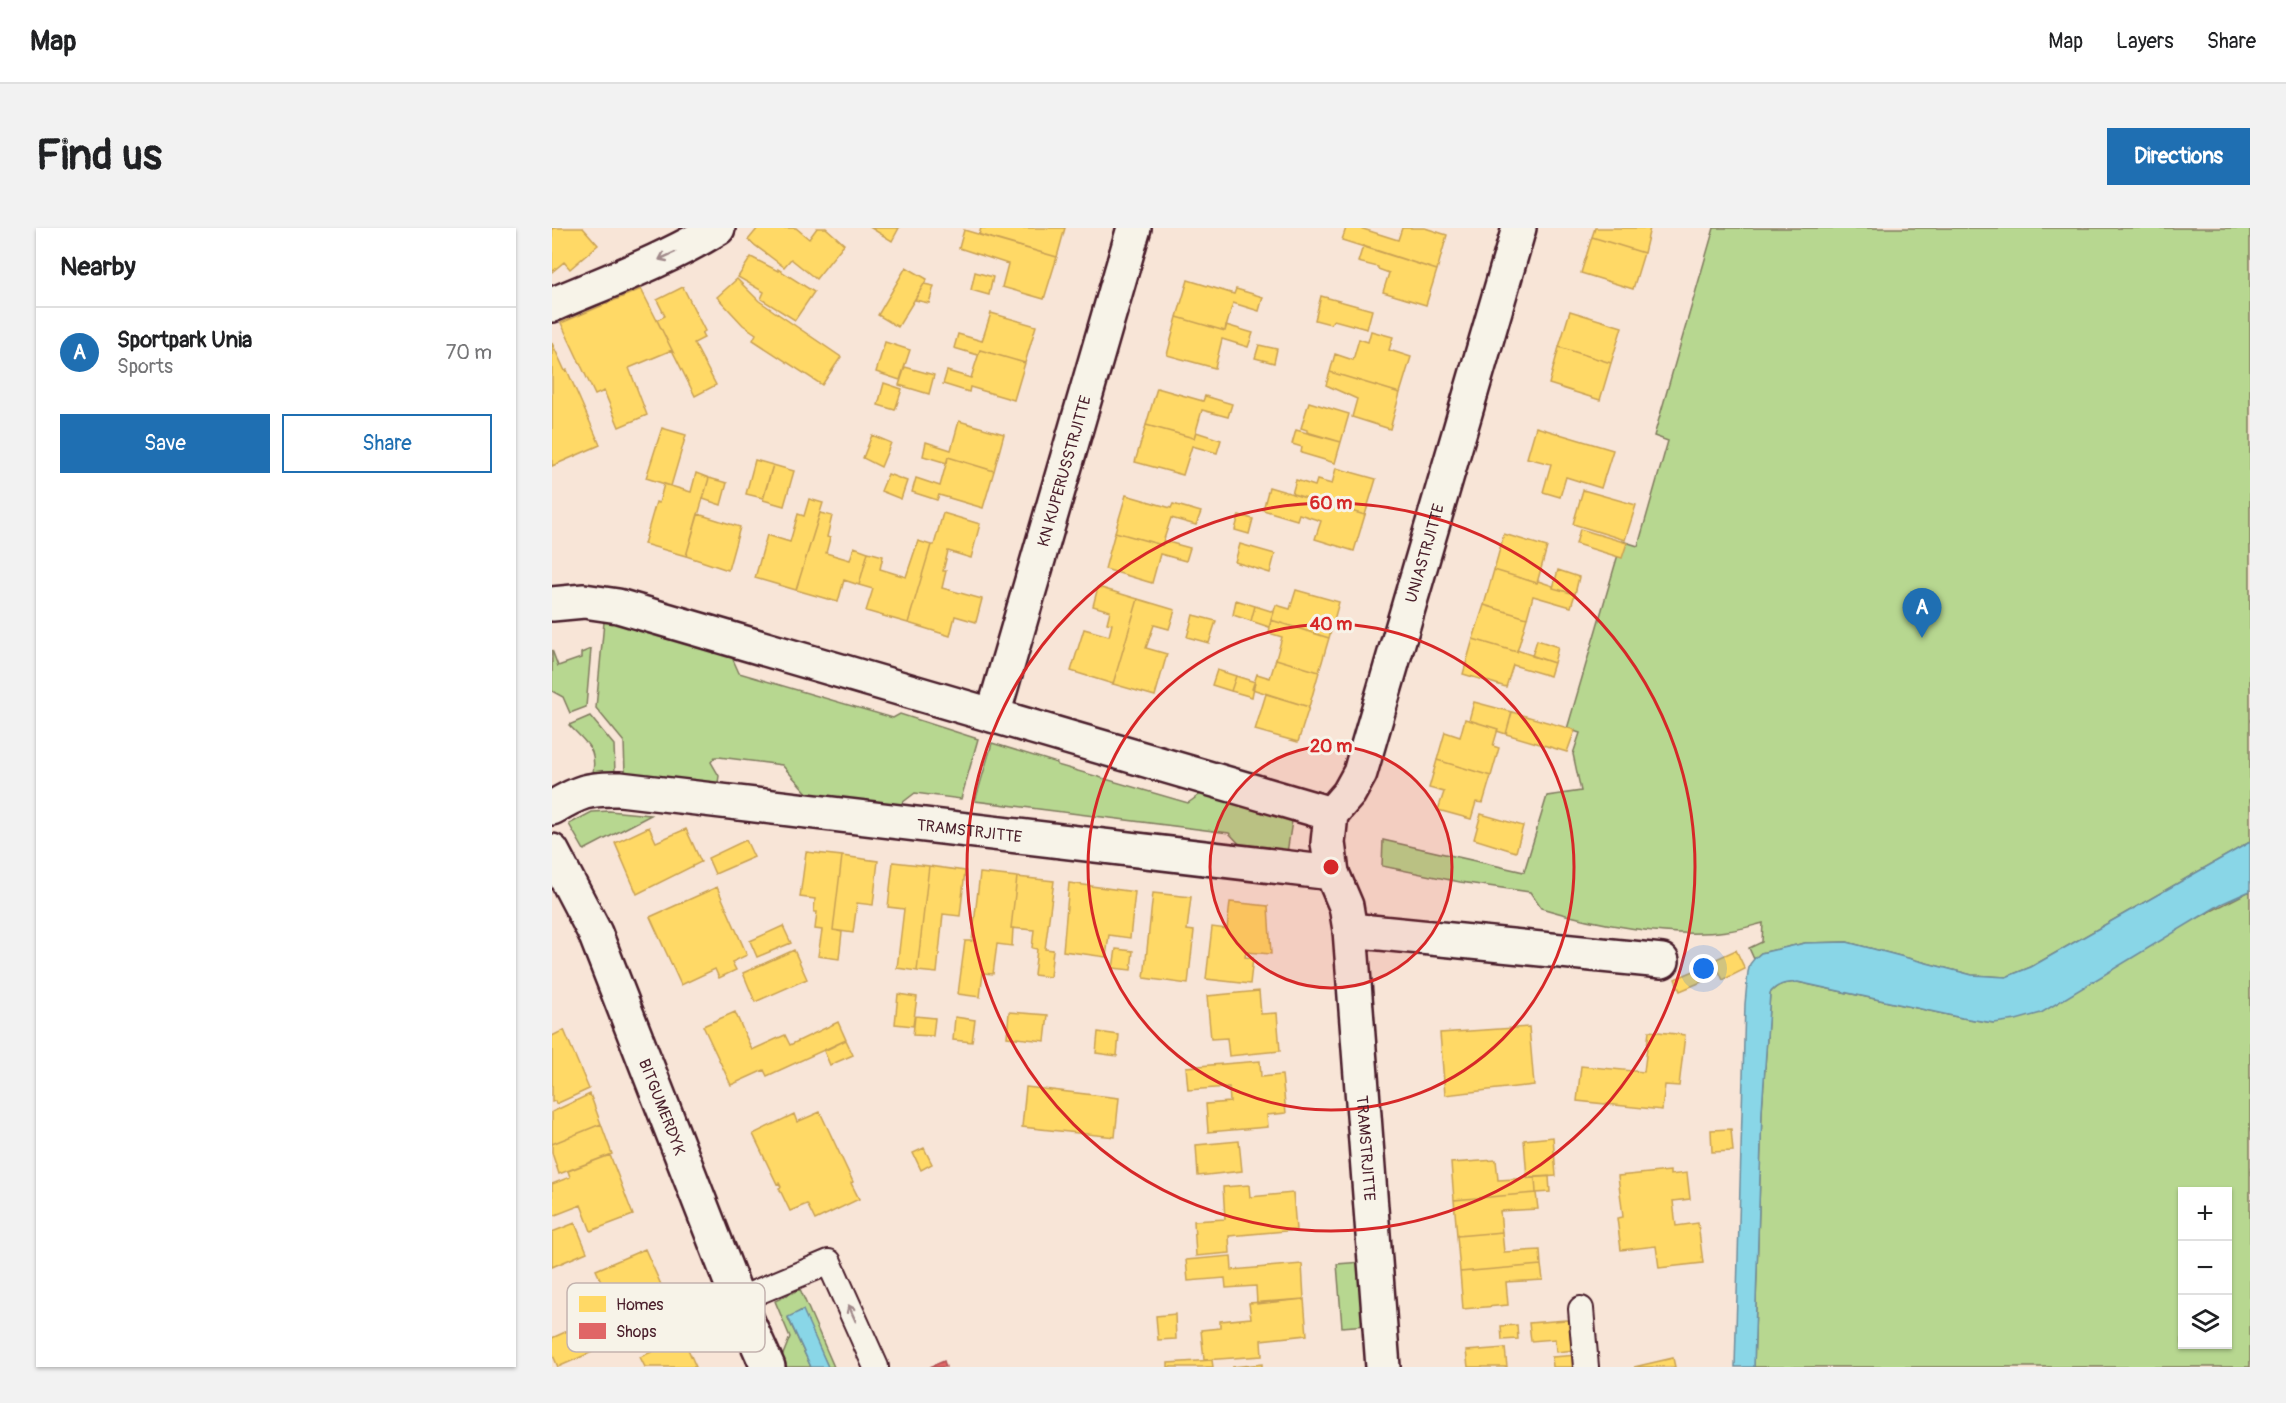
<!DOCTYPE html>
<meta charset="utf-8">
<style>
:root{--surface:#fff;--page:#f2f2f2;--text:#202124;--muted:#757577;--line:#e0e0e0;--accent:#1f6fb2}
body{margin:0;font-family:Pangolin,sans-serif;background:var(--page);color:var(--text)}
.controls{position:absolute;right:18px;bottom:18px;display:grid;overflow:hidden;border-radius:0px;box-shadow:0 2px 4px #0004}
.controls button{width:54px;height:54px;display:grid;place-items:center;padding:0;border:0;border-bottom:2px solid var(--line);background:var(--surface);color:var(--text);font:30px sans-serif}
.you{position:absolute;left:1152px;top:741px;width:21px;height:21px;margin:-15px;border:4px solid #fff;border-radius:50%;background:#1a73e8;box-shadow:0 0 0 9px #1a73e833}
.badge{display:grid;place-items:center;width:39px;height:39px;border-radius:50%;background:var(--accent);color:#fff;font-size:20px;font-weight:700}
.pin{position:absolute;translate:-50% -50px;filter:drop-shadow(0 2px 3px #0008)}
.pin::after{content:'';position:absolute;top:32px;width:21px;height:18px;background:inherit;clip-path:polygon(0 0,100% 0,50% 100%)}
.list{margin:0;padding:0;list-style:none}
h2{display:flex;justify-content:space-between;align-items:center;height:78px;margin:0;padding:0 24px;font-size:26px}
h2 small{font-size:20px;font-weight:400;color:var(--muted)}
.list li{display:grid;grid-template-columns:39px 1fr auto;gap:18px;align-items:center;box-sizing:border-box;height:90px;padding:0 24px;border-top:2px solid var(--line)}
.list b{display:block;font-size:22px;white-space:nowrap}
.list p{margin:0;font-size:20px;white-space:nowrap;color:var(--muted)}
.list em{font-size:20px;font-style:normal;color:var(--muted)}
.actions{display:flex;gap:12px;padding:18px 24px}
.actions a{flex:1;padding:14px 0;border:2px solid var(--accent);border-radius:0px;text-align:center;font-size:21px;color:var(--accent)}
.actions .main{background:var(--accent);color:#fff}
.icon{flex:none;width:33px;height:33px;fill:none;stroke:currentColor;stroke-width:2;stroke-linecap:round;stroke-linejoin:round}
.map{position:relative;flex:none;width:1698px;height:1139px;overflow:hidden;border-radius:0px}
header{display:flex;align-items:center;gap:36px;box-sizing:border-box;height:84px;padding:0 30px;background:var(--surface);border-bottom:2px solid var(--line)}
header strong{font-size:28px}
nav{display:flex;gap:33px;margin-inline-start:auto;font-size:21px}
.intro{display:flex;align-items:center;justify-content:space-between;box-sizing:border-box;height:144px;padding:0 36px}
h1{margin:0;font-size:42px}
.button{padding:15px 27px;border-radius:0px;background:var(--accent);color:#fff;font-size:21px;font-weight:700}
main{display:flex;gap:36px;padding:0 36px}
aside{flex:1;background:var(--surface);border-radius:0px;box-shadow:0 2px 4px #0004}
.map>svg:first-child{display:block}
</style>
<header>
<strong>Map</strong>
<nav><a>Map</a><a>Layers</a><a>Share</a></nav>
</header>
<div class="intro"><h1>Find us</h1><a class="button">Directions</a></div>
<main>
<aside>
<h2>Nearby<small></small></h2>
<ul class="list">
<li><span class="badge">A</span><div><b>Sportpark Unia</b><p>Sports</p></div><em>70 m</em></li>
</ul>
<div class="actions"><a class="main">Save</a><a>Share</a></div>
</aside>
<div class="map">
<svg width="1698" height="1139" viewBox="0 0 1698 1139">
<rect width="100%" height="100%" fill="#f8e5d7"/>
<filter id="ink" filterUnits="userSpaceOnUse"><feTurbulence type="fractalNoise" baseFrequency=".0167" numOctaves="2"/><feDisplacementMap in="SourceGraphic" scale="12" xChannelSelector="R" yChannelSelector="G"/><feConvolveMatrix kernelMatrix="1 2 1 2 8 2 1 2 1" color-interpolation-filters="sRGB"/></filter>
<g filter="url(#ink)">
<path fill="#b7d790" stroke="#807b5e" stroke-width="1.5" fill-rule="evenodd" d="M 1162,0 L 1698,0 L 1698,614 L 1479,739 L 1454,749 L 1420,747 L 1295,714 L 1253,715 L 1209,725 L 1202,731 L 1197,720 L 1210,714 L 1211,695 C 1199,698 1187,702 1175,703 C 1119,711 1042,696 989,680 L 978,664 L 908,654 L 830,638 L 831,612 L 972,644 L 995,568 L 1029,563 L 1021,526 L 1028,505 L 1015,501 L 1070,313 L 1086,318 L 1116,213 L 1102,208 Z
M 54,391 L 179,427 L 187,445 L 341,490 L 348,486 L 426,511 L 409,571 L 363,565 L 346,578 L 257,567 L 230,537 L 167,529 L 163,529 L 159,534 L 167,548 L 166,555 L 163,557 L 73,546 L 72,514 L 44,480 L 52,394 Z
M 39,421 L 34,479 L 18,485 L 11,469 L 0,463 L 0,422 L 6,438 L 29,430 L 29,425 Z
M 38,488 L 62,517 L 63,545 L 40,552 C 46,520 37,518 17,497 Z
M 440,515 L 505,535 L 505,537 L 636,575 L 650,565 L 738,590 L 740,593 L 735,625 L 692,621 L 677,605 L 423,573 Z
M 57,583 L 99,587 L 32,622 L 17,596 L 40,584 Z
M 1698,663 L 1698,1139 L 1202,1139 L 1210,883 L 1218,765 C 1226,755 1234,755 1245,754 L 1410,790 L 1442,795 ZM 1630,964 L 1676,964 L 1676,1116 L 1630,1116 Z
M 810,1034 L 815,1097 L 790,1099 L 785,1036 Z
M 248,1061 L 282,1139 L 276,1139 L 250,1082 L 236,1090 L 259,1139 L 235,1139 L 230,1129 L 238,1109 L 223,1073 Z"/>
<path fill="#89d6e7" stroke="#708d9c" stroke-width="1.5" d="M 1698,614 L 1698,663 L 1669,676 L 1489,785 L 1464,792 L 1442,795 L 1410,790 L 1246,754 C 1234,755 1226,755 1218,765 L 1210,883 L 1202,1139 L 1183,1139 L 1193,776 L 1196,744 L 1198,736 L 1202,731 L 1209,725 L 1253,715 L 1295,714 L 1420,747 L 1454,749 L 1479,739 Z
M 251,1082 L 276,1139 L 259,1139 L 236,1089 Z"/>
<path fill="#ffd966" stroke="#c9a154" stroke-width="1.5" d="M 0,0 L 31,0 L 46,17 L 18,41 L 12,34 L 0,44 Z
M 206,0 L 244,0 L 257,11 L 265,0 L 274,0 L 292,16 L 264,51 L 239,31 L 232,39 L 196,12 Z
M 319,0 L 347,0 L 340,13 Z
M 429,0 L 513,0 L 505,29 L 427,7 Z
M 794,0 L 808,0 L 846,12 L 850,0 L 873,0 L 895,7 L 885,42 L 790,12 Z
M 1043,0 L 1098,0 L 1092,25 L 1040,9 Z
M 412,2 L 505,29 L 492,71 L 450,59 L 456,36 L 407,20 Z
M 1040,9 L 1092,25 L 1081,61 L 1029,45 Z
M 811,18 L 885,42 L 874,77 L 831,64 L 837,45 L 826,41 L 826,39 L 806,34 Z
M 199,29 L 226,43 L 226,41 L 262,64 L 243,92 L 209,71 L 212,64 L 186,49 Z
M 354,39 L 375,51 L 346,99 L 326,87 Z
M 423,44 L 441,49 L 437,67 L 419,62 Z
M 185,51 L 207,73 L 289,129 L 270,157 L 201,112 L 204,106 L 191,97 L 165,69 Z
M 636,52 L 682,66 L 684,61 L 711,69 L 707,83 L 681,75 L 673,103 L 625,89 Z
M 372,56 L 382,58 L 377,75 L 363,72 Z
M 131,59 L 153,103 L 150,105 L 152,110 L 142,115 L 164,157 L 143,168 L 105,92 L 113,88 L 105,72 Z
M 89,61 L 120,122 L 77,140 L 95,187 L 67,199 L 52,163 L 43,167 L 9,95 Z
M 769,68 L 820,82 L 815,101 L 782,92 L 778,96 L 763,92 Z
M 1018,83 L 1070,99 L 1059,135 L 1007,119 Z
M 439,85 L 484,98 L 473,135 L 428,122 L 426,127 L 402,120 L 406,106 L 430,113 Z
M 625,89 L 673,103 L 674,97 L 701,105 L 696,119 L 670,111 L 663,140 L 615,127 Z
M 819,103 L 841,109 L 837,122 L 859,129 L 848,165 L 778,144 L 783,126 L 801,132 L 807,111 L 816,114 Z
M 333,114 L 358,122 L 348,152 L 324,144 Z
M 0,115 L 13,143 L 15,142 L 48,217 L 0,238 Z
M 707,117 L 725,121 L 722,135 L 703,130 Z
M 1007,119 L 1059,135 L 1048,172 L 997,156 Z
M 428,122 L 473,135 L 462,172 L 418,159 L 417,164 L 391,156 L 395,143 L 419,150 Z
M 353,139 L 382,147 L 377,166 L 347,157 Z
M 778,144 L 848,165 L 838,201 L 800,189 L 805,171 L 774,157 Z
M 332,155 L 350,161 L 343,182 L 326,177 Z
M 605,160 L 651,173 L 653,168 L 680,176 L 676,189 L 650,182 L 642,210 L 594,197 Z
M 757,174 L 797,186 L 789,214 L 755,204 L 755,202 L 749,200 Z
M 407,193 L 452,206 L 442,243 L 396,229 L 395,235 L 371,228 L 374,214 L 399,222 Z
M 594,197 L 642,210 L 644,204 L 669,212 L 665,225 L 640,218 L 631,247 L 583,234 Z
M 984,199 L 1061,222 L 1049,260 L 1014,249 L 1008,269 L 991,264 L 999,236 L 975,230 Z
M 110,200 L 134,207 L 119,258 L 94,250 Z
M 744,202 L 789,214 L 783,235 L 749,225 L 750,219 L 740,216 Z
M 320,207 L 339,215 L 329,239 L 311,230 Z
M 396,229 L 442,243 L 431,280 L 387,267 L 385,272 L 360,264 L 364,250 L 388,258 Z
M 203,232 L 221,237 L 211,270 L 194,266 Z
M 221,237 L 242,243 L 232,278 L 211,272 Z
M 784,240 L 824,251 L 813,287 L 740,266 L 744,252 L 763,258 L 765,252 L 780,256 Z
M 144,245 L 157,250 L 134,328 L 92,316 L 104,274 L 107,275 L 112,256 L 139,264 Z
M 336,246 L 355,253 L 349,271 L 329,263 Z
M 157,250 L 175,255 L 169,277 L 151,271 Z
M 717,259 L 813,287 L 802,323 L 763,311 L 769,293 L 747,286 L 745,292 L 711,282 Z
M 1031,262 L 1084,277 L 1073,312 L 1021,296 Z
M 574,267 L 619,280 L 621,276 L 649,284 L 644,297 L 619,290 L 610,317 L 563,304 Z
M 257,271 L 271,275 L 244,362 L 203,350 L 215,307 L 238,314 L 246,286 L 252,288 Z
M 268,285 L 280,288 L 275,309 L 278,310 L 274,325 L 298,332 L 302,319 L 316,324 L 307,357 L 292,352 L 286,374 L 244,362 Z
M 391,285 L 428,296 L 419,330 L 396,323 L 391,343 L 394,343 L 390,360 L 430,371 L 424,394 L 403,388 L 398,408 L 356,395 L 379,317 L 382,317 Z
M 146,286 L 188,299 L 176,342 L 134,328 Z
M 687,287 L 701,291 L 697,306 L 683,302 Z
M 1028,301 L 1075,315 L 1070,330 L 1024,316 Z
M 563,304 L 610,317 L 612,313 L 638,320 L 634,333 L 608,326 L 600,355 L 553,341 Z
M 952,306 L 995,319 L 985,355 L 942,342 Z
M 366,313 L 379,317 L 356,395 L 314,383 L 321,361 L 307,357 L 316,324 L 331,328 L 328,341 L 354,349 Z
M 688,316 L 723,326 L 718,345 L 683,334 Z
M 942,342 L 985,355 L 986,353 L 1001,358 L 1001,360 L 1023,366 L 1019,379 L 981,368 L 975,390 L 932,377 Z
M 1006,342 L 1027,349 L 1023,366 L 1001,360 Z
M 546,359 L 586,371 L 561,456 L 519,443 L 532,401 L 557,408 L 560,396 L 555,395 L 558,383 L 541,378 Z
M 744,362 L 787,374 L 777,410 L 719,392 L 724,377 L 738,381 Z
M 586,371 L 623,382 L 617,401 L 602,397 L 594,420 L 615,426 L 603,468 L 561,456 Z
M 684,372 L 703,378 L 699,393 L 681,387 Z
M 932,377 L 975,390 L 965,424 L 921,411 Z
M 703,378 L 722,384 L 717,399 L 699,393 Z
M 641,387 L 664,393 L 657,415 L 635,409 Z
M 719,392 L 777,410 L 767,444 L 724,431 L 730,409 L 717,405 Z
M 921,411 L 965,424 L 965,422 L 1002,435 L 998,448 L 961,437 L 954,459 L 911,446 Z
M 985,412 L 1006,419 L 1002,435 L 980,428 Z
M 724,431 L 767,444 L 757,479 L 700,461 L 705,446 L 718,450 Z
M 665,442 L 684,448 L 679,463 L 660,457 Z
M 684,448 L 703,454 L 700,469 L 679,463 Z
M 714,466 L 757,479 L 746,514 L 703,502 Z
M 922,474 L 960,484 L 954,506 L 945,503 L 946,501 L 917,492 Z
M 960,484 L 1023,502 L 1015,524 L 954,506 Z
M 913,491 L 946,501 L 941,518 L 947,520 L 939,548 L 885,532 L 893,504 L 908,509 Z
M 885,532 L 939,548 L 931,575 L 924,574 L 919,591 L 886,582 L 892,564 L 877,560 Z
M 929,586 L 971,598 L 964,624 L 922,611 Z
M 97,599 L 104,614 L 134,601 L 149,634 L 85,666 L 63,615 Z
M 194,612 L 202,629 L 163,646 L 156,630 Z
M 254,624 L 290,628 L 281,702 L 290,704 L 287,731 L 266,728 L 270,702 L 263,701 L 265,684 L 262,684 L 263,671 L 248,669 Z
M 290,628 L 326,633 L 321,677 L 305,675 L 301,705 L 281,702 Z
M 341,634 L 377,638 L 365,743 L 345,740 L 352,681 L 336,679 Z
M 377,638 L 413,643 L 408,688 L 391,686 L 385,745 L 365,743 Z
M 428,645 L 465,649 L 459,700 L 461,700 L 460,718 L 445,716 L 441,746 L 431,745 L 428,769 L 406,766 L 413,713 L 420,713 Z
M 465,649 L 502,653 L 493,721 L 501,722 L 498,749 L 482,747 L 485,721 L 480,720 L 482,702 L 459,700 Z
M 517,655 L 583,664 L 578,710 L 557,707 L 554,729 L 511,723 Z
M 165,659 L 195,727 L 180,734 L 184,742 L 167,750 L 163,741 L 129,757 L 98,689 Z
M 601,665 L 639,669 L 635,702 L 642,703 L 636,756 L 592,750 Z
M 678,674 L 716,678 L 719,726 L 694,724 L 693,729 L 701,730 L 698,756 L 654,751 L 660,699 L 675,701 Z
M 231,698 L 239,715 L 205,729 L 198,713 Z
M 564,721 L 581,723 L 579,742 L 561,740 Z
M 242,722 L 255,751 L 203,774 L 191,745 Z
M 1184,722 L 1193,741 L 1171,752 L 1162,732 Z
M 1149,740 L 1154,752 L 1128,763 L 1123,751 Z
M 707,763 L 709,786 L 725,785 L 728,823 L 677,828 L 675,810 L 659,811 L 655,768 Z
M 346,766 L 365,769 L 361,798 L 343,796 Z
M 183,784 L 200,822 L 233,807 L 238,817 L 286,794 L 294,812 L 215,848 L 212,842 L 179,857 L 151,798 Z
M 457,784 L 496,787 L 493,813 L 455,809 Z
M 363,788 L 383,790 L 381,808 L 361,807 Z
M 403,789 L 423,792 L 420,814 L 401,812 Z
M 977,799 L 982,857 L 893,867 L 888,805 Z
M 12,802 L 37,861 L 4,876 L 3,873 L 0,874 L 0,808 Z
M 1097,803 L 1133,807 L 1127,858 L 1113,857 L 1110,882 L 1025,873 L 1029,838 L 1092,844 Z
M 546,804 L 567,807 L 565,828 L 544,825 Z
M 294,812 L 301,827 L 278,837 L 272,823 Z
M 708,833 L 709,849 L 730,847 L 734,885 L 715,887 L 716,899 L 656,904 L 654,876 L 678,874 L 677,859 L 636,862 L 634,839 Z
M 474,859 L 567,870 L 563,909 L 470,899 Z
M 38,866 L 49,896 L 0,916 L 0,884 Z
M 268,884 L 301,954 L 299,955 L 307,971 L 263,992 L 255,976 L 238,983 L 227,960 L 229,959 L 227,955 L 225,956 L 201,906 L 242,886 L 245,894 Z
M 49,896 L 60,926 L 7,946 L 0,925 L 0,916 Z
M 1179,901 L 1181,923 L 1160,924 L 1159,902 Z
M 1001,909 L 1004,948 L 975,950 L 972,912 Z
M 687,913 L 690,943 L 646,948 L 644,917 Z
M 372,920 L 380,936 L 369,942 L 361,925 Z
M 58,927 L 81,987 L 39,1003 L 29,977 L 1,988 L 0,956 L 18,949 L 16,943 Z
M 944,932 L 946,952 L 983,950 L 984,965 L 902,972 L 899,935 Z
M 1118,943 L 1118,947 L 1135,945 L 1138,971 L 1121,973 L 1124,998 L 1146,995 L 1151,1035 L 1107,1040 L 1104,1018 L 1069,1022 L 1065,990 L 1071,989 L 1066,948 Z
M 983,949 L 997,948 L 998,964 L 984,965 Z
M 697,957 L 698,969 L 741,965 L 744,1002 L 677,1008 L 678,1025 L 644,1028 L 642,993 L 673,991 L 671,959 Z
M 984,965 L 986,981 L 948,983 L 950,1004 L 905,1008 L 902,972 Z
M 23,995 L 35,1024 L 0,1039 L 0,1004 Z
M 950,1004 L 952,1024 L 988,1022 L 989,1037 L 908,1044 L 905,1008 Z
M 93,1021 L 123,1088 L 6,1139 L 0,1125 L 0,1110 L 62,1082 L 44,1042 Z
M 679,1028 L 680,1042 L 750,1036 L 752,1071 L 705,1076 L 704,1058 L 674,1060 L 673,1050 L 636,1053 L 634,1032 Z
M 989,1037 L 991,1052 L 954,1054 L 956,1077 L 911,1081 L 908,1044 Z
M 752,1071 L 755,1107 L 709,1112 L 710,1128 L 652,1132 L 649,1102 L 668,1100 L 668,1093 L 699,1090 L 697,1075 Z
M 623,1086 L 624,1111 L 606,1112 L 604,1088 Z
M 1014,1092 L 1021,1093 L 1023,1122 L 1004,1124 L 1003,1111 L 979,1113 L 977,1095 Z
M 965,1097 L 966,1111 L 950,1112 L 949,1098 Z
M 131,1110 L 144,1139 L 93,1139 L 88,1129 Z
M 953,1120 L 955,1139 L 916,1139 L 914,1123 Z
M 1026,1127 L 1027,1139 L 1001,1139 L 1000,1129 Z
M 1121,1130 L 1123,1139 L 1082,1139 Z
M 660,1132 L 661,1139 L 616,1139 L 616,1135 Z
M 710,1136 L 710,1139 L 680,1139 Z"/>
<path fill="#e06666" stroke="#b35154" stroke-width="1.5" d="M 392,1133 L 394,1139 L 378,1139 Z"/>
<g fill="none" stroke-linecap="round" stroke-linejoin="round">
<defs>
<path id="service" d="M 186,1072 L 277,1034 L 324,1139
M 1029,1081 L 1034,1139"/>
<g id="minor">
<path d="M 0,77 C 56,53 114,32 166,0"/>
<path d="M 0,376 L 32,373 L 66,378 L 779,586"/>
<path id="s1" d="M 441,487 L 582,0"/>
<path id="s2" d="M 0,580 C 27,564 36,560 68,561 L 780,645 L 794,678 L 798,702 L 831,1139"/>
<path id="s3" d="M 780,645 L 776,615 L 779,586 L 797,565 L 808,545 L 967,0"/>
<path d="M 798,702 L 1110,733"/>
</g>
<g id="secondary">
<path id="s4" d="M 0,623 L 43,705 L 186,1072 L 216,1139"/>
</g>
</defs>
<use href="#service" stroke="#4a1f2b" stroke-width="28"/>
<use href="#minor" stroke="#4a1f2b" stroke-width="38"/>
<use href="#secondary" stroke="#4a1f2b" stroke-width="38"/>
<use href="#service" stroke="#f7f3e8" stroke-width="24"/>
<use href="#minor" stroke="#f7f3e8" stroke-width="33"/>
<use href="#secondary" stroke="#f7f3e8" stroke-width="33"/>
</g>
<defs><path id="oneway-shaft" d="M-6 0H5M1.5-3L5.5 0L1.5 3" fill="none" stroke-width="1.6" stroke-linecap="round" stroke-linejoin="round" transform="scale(1.5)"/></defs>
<g stroke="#a0898a">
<use href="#oneway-shaft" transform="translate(115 28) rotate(155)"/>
<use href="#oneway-shaft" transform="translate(300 1085) rotate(-114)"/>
</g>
</g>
<circle cx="779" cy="639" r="121" fill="#d62828" fill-opacity=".12"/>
<g fill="none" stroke="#d62828" stroke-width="3">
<circle cx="779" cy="639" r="121"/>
<circle cx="779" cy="639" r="243"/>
<circle cx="779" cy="639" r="364"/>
</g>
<g text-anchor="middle" stroke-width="6" stroke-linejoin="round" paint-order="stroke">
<g font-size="16" fill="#4a1f2b" stroke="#f7f3e8">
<text dy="6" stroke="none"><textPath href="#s1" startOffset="254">KN KUPERUSSTRJITTE</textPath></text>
<text dy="6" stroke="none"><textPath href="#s3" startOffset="339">UNIASTRJITTE</textPath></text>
<text dy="6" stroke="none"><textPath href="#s2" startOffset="424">TRAMSTRJITTE</textPath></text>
<text dy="6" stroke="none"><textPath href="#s4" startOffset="279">BITGUMERDYK</textPath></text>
<text dy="6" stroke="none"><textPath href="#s2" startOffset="1068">TRAMSTRJITTE</textPath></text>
</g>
</g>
<rect x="15" y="1055" width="198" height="69" rx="9" fill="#f7f3e8" stroke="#c3b3af" stroke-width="1.5"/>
<rect x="27" y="1068" width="27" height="16" fill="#ffd966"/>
<rect x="27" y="1095" width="27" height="16" fill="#e06666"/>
<g font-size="16" fill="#4a1f2b">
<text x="64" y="1082">Homes</text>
<text x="64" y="1109">Shops</text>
</g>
<circle cx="779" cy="639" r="9" fill="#d62828" stroke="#f7f3e8" stroke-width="3"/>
<g font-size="18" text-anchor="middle" font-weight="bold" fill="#d62828" stroke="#f7f3e8" stroke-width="6" stroke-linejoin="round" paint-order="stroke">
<text x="779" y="281">60 m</text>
<text x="779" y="402">40 m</text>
<text x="779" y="524">20 m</text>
</g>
</svg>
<div class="controls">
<button>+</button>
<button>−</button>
<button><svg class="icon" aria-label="layers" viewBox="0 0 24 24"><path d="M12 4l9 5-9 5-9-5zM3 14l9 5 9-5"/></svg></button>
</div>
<div class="you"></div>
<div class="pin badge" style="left:1370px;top:410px">A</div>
</div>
</main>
